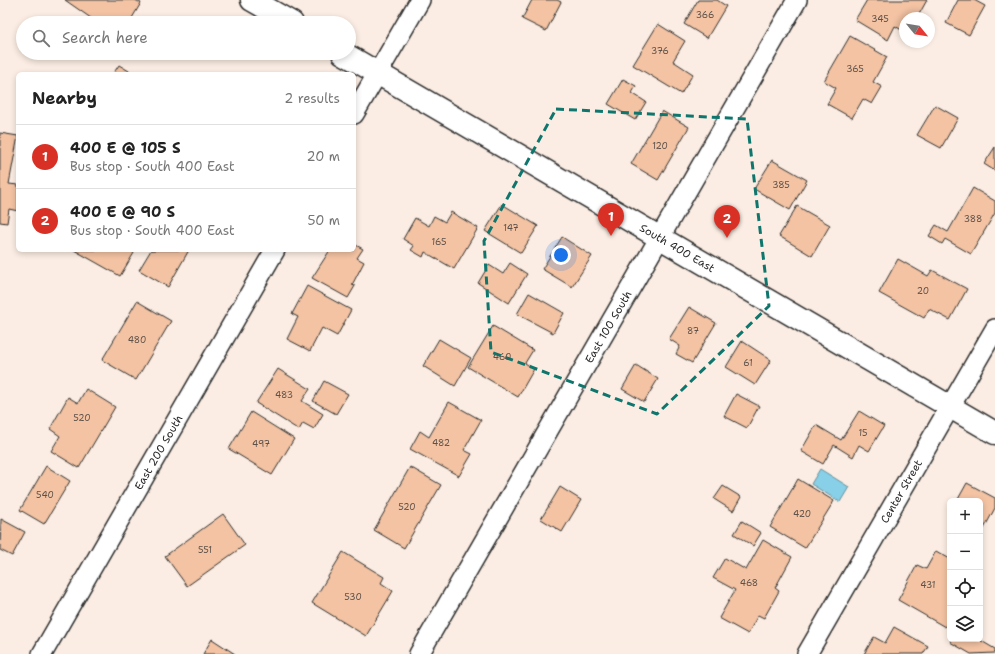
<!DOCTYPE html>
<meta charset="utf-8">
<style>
:root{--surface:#fff;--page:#f2f2f2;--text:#222;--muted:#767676;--line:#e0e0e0;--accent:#d93025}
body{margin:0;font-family:"Shantell Sans",sans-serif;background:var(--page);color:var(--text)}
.controls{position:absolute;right:12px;bottom:12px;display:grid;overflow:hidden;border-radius:6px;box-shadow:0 2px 6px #0003}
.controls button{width:36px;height:36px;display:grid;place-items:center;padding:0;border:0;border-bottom:1px solid var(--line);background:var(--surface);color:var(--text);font:20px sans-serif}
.compass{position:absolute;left:899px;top:12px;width:36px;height:36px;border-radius:50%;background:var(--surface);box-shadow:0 2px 6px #0003;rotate:120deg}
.you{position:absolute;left:561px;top:255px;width:14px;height:14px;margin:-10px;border:3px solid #fff;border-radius:50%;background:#1a73e8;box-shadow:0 0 0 6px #1a73e833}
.badge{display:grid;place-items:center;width:26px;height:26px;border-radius:50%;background:var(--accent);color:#fff;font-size:13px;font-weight:700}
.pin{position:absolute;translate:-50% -33px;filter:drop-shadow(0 1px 2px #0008)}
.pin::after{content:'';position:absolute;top:21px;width:14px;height:12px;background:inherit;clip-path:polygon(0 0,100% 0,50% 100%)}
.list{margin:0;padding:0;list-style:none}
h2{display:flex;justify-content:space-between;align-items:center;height:52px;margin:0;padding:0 16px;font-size:17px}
h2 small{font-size:13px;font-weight:400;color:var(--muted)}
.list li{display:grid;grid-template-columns:26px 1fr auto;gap:12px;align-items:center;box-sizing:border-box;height:64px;padding:0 16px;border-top:1px solid var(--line)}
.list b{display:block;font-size:15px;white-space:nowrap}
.list p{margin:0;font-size:13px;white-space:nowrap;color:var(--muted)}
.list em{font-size:13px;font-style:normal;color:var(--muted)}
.icon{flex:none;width:22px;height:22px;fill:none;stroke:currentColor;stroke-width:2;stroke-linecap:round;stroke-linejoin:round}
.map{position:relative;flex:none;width:995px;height:654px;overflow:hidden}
.search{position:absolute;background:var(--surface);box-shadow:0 2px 6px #0003;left:16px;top:16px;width:340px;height:44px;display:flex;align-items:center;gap:10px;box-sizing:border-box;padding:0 14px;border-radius:22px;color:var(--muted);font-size:15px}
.panel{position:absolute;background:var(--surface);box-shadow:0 2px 6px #0003;left:16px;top:72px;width:340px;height:180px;border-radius:6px}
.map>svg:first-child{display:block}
</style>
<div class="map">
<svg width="995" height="654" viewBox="0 0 995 654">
<rect width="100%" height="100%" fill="#fbede3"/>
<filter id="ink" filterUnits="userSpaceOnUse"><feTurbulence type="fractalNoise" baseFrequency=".025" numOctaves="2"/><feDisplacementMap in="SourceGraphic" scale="8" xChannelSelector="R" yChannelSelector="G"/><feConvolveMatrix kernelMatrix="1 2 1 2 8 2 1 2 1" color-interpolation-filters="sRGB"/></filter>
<g filter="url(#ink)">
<path fill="#87d0e8" stroke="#628e9c" d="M 820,469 L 849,487 L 840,502 L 811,484 Z"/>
<path fill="#f3c3a3" stroke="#2b2b2b" d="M 65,0 L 135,0 L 141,3 L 129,23 L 118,23 L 114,21 L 113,23 L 98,23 Z
M 532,0 L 557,0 L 561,2 L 546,31 L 522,19 Z
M 698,0 L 717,0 L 726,6 L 707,38 L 684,24 Z
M 867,0 L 927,0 L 917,18 L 905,18 L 905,32 L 895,26 L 888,40 L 855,20 Z
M 958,0 L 974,0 L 985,6 L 969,35 L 946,23 Z
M 658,24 L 685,41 L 673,61 L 693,74 L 681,94 L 633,65 Z
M 850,36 L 887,57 L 873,82 L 882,87 L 872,104 L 863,99 L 852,118 L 827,104 L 836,88 L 824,81 Z
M 119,65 L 134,74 L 113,74 Z
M 623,79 L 636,86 L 632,93 L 646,102 L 635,120 L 608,104 Z
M 935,105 L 958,118 L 941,148 L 917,135 Z
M 662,111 L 689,127 L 658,180 L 631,164 Z
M 0,133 L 18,136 L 9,184 L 18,185 L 18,211 L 9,209 L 7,223 L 0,222 Z
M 995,147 L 995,171 L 984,164 Z
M 772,160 L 807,180 L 790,210 L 754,189 Z
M 973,188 L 995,201 L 995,213 L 971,254 L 945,239 L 942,244 L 929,236 L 936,225 L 948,232 Z
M 502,204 L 538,226 L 521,253 L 485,231 Z
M 797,206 L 830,225 L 812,256 L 779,236 Z
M 451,212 L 478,228 L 454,269 L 425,252 L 423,257 L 411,250 L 414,246 L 403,239 L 415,218 L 429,226 L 434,216 L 445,222 Z
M 562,237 L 592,256 L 572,287 L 542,269 Z
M 354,244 L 363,249 L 357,258 L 364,262 L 352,285 L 355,286 L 348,298 L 312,278 L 330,250 L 354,250 Z
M 74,250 L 130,250 L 134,253 L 120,276 Z
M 151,250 L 189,250 L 168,287 L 139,270 Z
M 898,259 L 928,276 L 932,270 L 967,289 L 950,320 L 929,309 L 924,318 L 879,293 Z
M 510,263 L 527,274 L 509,303 L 478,283 L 489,265 L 503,274 Z
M 307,286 L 351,310 L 337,336 L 322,328 L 310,351 L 287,339 L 298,317 L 292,314 Z
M 529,293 L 564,313 L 553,333 L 517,314 Z
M 137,301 L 171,321 L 136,380 L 102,360 Z
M 689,307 L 716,323 L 692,363 L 676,354 L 680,346 L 669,339 Z
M 493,326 L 533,350 L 525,363 L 534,369 L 518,397 L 468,367 Z
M 439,339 L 471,358 L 455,386 L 423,366 Z
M 742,341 L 771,360 L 755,385 L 726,367 Z
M 636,365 L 658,379 L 644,402 L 622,389 Z
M 278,369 L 310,389 L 302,401 L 323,414 L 314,429 L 303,423 L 299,430 L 256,403 Z
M 324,381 L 348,394 L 336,414 L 313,401 Z
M 86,389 L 115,407 L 79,468 L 51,451 L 60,436 L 50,429 L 68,397 L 78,403 Z
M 736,394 L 759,406 L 747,428 L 724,416 Z
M 449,402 L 481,420 L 464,450 L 472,454 L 459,476 L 410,449 L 420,431 L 429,437 Z
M 859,411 L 884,426 L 869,451 L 859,445 L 853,457 L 834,445 L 823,464 L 801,451 L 816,425 L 841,440 Z
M 251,412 L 294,439 L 272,475 L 229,449 Z
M 46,466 L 70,481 L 44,524 L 20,510 Z
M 410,467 L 441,485 L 404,548 L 374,530 Z
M 798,479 L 834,501 L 805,548 L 770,527 Z
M 967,483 L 995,498 L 995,508 L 980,536 L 980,501 L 957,501 Z
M 723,486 L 741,497 L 733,511 L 714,499 Z
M 560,487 L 581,500 L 562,532 L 541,519 Z
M 223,514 L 245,545 L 187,586 L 165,556 Z
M 1,519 L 25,532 L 12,556 L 0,550 Z
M 742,521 L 761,533 L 753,546 L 734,534 Z
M 763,540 L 792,557 L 775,588 L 779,591 L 764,618 L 758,615 L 748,634 L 719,618 L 735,590 L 713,578 L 725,558 L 746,570 Z
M 936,551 L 950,559 L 950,617 L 945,627 L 898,600 L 917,565 L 926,569 Z
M 343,552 L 384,577 L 381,583 L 393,591 L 366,636 L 312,603 Z
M 894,627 L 928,646 L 923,654 L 864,654 L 874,637 L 885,643 Z
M 212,639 L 235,654 L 203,654 Z
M 952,639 L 978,639 L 995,649 L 995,653 L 971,654 L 950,642 Z"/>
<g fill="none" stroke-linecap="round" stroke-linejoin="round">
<defs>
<g id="street">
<path d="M 354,114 L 420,0"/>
<path id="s1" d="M 42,654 L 275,250"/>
<path id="s2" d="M 419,654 L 797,0"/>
<path id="s3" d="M 807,654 L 995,329"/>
</g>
<g id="secondary">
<path d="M 252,0 L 292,23"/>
<path id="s4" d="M 343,53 L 995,433"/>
</g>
</defs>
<use href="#street" stroke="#2b2b2b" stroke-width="22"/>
<use href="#secondary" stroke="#2b2b2b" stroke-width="25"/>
<use href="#street" stroke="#fff" stroke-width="19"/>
<use href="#secondary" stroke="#fff" stroke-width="22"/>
</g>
</g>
<path fill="none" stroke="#0f766e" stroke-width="3" stroke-dasharray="8 5" stroke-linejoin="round" d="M 556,109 L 747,119 L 769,306 L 657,414 L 491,352 L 484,241 Z"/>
<g text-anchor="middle" stroke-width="3" stroke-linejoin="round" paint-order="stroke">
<g font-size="9" fill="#5d5149">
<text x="705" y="18">366</text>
<text x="880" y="22">345</text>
<text x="660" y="54">376</text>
<text x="855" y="72">365</text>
<text x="660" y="149">120</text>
<text x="781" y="188">385</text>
<text x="973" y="222">388</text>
<text x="511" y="231">147</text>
<text x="439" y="245">165</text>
<text x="923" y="294">20</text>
<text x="693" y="334">87</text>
<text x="137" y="343">480</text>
<text x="502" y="360">460</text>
<text x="748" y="366">61</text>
<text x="284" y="398">483</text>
<text x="82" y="421">520</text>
<text x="863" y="436">15</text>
<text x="441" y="446">482</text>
<text x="261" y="447">497</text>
<text x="45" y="498">540</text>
<text x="407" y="510">520</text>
<text x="802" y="517">420</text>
<text x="205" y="553">551</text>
<text x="749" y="586">468</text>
<text x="928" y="588">431</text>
<text x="353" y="600">530</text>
</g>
<g font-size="11" fill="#2b2b2b" stroke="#fff">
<text dy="4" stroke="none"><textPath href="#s4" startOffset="387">South 400 East</textPath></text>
<text dy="4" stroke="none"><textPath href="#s2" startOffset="378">East 100 South</textPath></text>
<text dy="4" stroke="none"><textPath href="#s1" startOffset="233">East 200 South</textPath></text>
<text dy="4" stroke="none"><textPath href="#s3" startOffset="188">Center Street</textPath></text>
</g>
</g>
</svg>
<div class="controls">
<button>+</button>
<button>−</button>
<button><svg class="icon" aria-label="locate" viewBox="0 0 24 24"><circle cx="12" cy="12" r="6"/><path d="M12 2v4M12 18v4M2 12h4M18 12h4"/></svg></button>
<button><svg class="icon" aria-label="layers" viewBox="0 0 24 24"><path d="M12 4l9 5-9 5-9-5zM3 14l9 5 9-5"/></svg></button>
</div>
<svg class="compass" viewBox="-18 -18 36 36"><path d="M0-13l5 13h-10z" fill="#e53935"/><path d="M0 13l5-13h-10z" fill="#767676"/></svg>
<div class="you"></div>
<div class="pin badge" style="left:611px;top:236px">1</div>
<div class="pin badge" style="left:727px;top:238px">2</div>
<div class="search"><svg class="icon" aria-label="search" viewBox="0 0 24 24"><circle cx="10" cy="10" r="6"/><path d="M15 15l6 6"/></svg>Search here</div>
<section class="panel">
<h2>Nearby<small>2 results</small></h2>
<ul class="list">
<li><span class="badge">1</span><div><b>400 E @ 105 S</b><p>Bus stop · South 400 East</p></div><em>20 m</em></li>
<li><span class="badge">2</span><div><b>400 E @ 90 S</b><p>Bus stop · South 400 East</p></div><em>50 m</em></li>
</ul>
</section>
</div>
